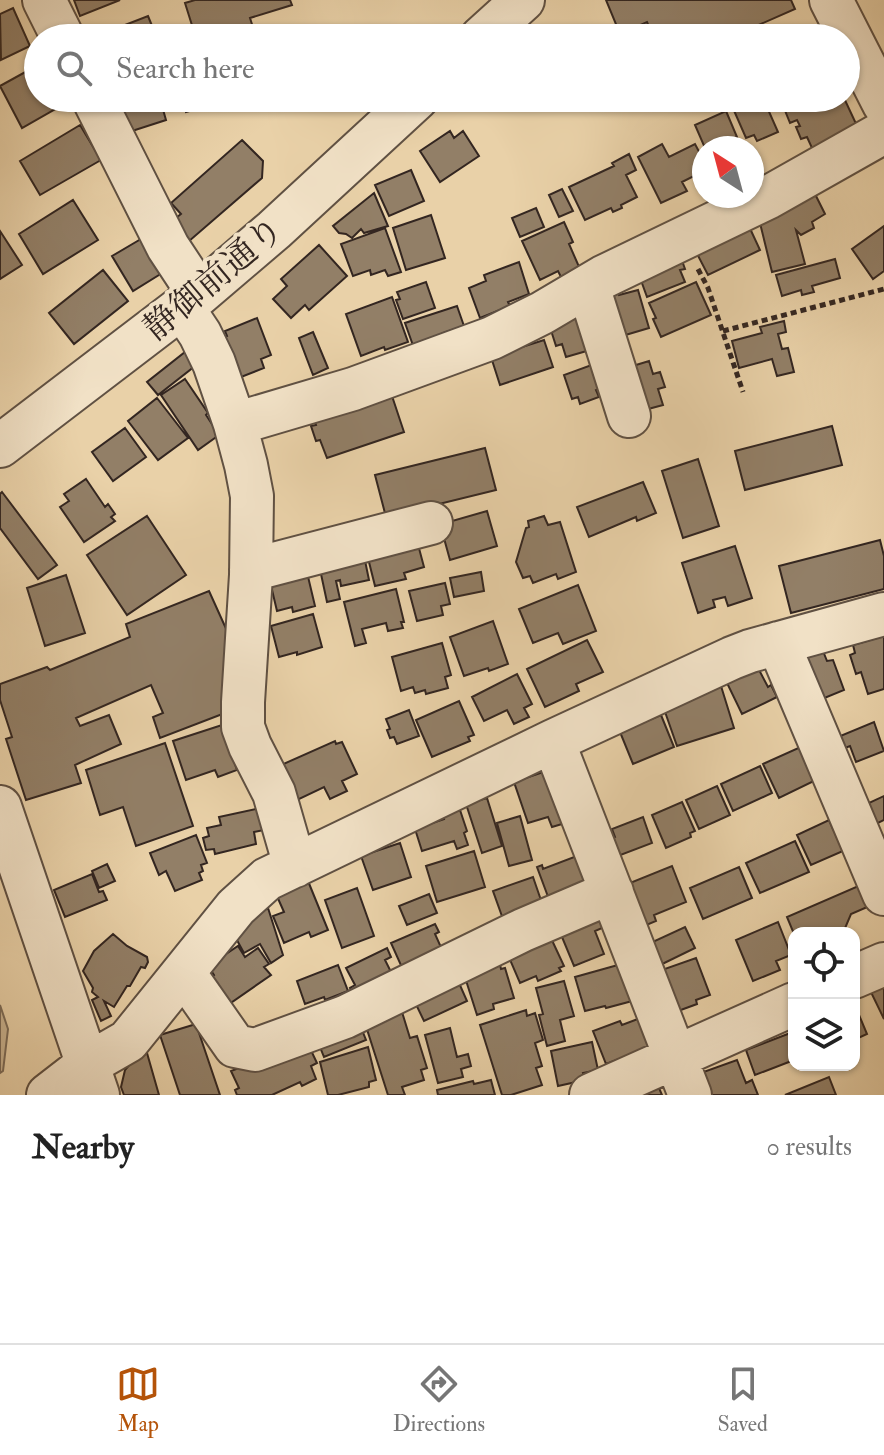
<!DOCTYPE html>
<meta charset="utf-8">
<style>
:root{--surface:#fff;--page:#f6f6f6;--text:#222;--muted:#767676;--line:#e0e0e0;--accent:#b45309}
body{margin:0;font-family:"IM FELL Double Pica","Noto Serif JP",serif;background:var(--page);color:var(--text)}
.controls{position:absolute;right:24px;bottom:24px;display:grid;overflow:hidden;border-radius:16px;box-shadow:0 2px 6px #0004}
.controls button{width:72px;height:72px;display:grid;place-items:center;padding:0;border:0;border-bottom:2px solid var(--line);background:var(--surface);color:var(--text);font:40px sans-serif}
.compass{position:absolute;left:692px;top:136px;width:72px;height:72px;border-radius:50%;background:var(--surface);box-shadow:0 2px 6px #0004;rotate:324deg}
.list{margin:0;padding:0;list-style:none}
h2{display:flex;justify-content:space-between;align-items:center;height:104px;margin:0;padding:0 32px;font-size:34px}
h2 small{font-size:26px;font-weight:400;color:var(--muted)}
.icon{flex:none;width:44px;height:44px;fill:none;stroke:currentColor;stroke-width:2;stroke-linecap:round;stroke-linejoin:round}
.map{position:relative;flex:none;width:884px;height:1095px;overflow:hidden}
.search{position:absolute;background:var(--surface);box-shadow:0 2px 6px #0004;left:24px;right:24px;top:24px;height:88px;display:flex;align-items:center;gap:20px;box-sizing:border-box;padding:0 28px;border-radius:44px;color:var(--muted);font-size:30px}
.sheet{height:248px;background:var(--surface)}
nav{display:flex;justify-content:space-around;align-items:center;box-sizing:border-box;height:112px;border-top:2px solid var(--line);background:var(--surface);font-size:22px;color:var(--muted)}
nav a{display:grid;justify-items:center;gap:4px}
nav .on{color:var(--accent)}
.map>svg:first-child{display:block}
</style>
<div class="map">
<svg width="884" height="1095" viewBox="0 0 884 1095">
<rect width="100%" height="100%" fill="#e9d1a8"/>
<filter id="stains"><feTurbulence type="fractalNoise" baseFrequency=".0025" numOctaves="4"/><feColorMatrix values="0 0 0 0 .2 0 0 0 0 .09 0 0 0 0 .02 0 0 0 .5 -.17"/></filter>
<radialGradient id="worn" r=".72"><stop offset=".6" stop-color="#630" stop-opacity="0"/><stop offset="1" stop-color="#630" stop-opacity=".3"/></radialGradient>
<path fill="#cab491" stroke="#7e6d59" stroke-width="2" d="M 0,1005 L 8,1029 L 3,1071 L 0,1073 Z"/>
<path fill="#927f67" stroke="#332621" stroke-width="2" d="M 74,0 L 120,0 L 80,16 Z
M 195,0 L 290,0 L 292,5 L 250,18 L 256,37 L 196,38 L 185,3 Z
M 606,0 L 791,0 L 795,9 L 729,38 L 654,38 L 647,22 L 620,34 Z
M 13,8 L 30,46 L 1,60 L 0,14 Z
M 148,16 L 157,38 L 108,38 L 107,32 Z
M 38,65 L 38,98 L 52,98 L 57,108 L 22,128 L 0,86 Z
M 118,98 L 176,98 L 177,101 L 162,106 L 166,120 L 129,132 Z
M 182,98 L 232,98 L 232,99 L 186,112 Z
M 479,98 L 499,98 L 485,104 Z
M 587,98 L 615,98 L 591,108 Z
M 751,98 L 763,98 L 778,132 L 757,141 L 754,135 L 746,138 L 732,106 Z
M 807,98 L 844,98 L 858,128 L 812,148 L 807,137 L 801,139 L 796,127 L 800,126 L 797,120 L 790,123 L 784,108 Z
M 726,111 L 737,137 L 731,140 L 735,148 L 705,148 L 695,125 Z
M 80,125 L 101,160 L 40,195 L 20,161 Z
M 450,131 L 454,138 L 463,131 L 479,156 L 440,182 L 420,151 Z
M 242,140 L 263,161 L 262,178 L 188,242 L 176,218 L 181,214 L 171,203 Z
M 662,144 L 669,157 L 695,144 L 704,161 L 704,171 L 682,182 L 687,191 L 661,203 L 638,157 Z
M 629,154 L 636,170 L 626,175 L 637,197 L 621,205 L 622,208 L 613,212 L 611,208 L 585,220 L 569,187 L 614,166 L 612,163 Z
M 411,170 L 424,201 L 389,216 L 375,185 Z
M 811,186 L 825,214 L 812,222 L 814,228 L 801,235 L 796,230 L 805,264 L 772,272 L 759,219 Z
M 562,189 L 573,211 L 559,217 L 549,195 Z
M 374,193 L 388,226 L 364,233 L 361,229 L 352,238 L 346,234 L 339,233 L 333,226 Z
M 73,200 L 98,240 L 43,274 L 19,234 Z
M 536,208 L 544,227 L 520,237 L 512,218 Z
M 431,215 L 445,258 L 406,270 L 393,228 Z
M 564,222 L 573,242 L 569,244 L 580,269 L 561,277 L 558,271 L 540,280 L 522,241 Z
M 747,222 L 760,250 L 708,275 L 692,244 Z
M 884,226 L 884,271 L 873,279 L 852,249 Z
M 385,228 L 401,272 L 388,276 L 385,270 L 371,275 L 370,270 L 353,276 L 341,244 Z
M 0,231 L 22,265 L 0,279 Z
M 146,236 L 167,270 L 133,291 L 112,256 Z
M 319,245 L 347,276 L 309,310 L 305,305 L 291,318 L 273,299 L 287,286 L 281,279 Z
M 680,255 L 685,269 L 680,270 L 685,282 L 647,297 L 638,272 Z
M 835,259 L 840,278 L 812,286 L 814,292 L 802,295 L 801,290 L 782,296 L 776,275 Z
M 519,262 L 529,294 L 508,302 L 510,306 L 480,318 L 469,288 L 486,281 L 484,275 Z
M 103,270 L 128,301 L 74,344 L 49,313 Z
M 426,282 L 435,308 L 403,319 L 396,300 L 400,299 L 397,292 Z
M 696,282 L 711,315 L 661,337 L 653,319 L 656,318 L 649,303 Z
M 616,287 L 619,295 L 638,290 L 649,328 L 612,339 L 598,292 Z
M 392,297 L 408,342 L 385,350 L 384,347 L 361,356 L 346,314 Z
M 457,306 L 464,326 L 443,333 L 446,340 L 415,351 L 405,323 Z
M 588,308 L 597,348 L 566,357 L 562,344 L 556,346 L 548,321 Z
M 257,318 L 271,355 L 261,359 L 264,368 L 236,379 L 220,339 L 227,336 L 225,331 Z
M 784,321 L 786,332 L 778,334 L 782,349 L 788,348 L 794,372 L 777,376 L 772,359 L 739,368 L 732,341 L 762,333 L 760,327 Z
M 313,332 L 328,368 L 313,375 L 299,338 Z
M 544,340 L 553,367 L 500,385 L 491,357 Z
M 185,352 L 195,366 L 158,395 L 147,382 Z
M 649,361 L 653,374 L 660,372 L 665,387 L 658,389 L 663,405 L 637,412 L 623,369 Z
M 597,363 L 605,387 L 596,390 L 599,397 L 580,404 L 578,397 L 572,399 L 564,375 Z
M 185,379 L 208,413 L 206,415 L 219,435 L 198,450 L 161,395 Z
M 391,393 L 404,432 L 327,458 L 320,440 L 316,441 L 311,426 L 316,425 L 314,419 Z
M 157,398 L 188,438 L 158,460 L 128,421 Z
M 832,426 L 842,465 L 745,490 L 735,451 Z
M 125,428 L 146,457 L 113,481 L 92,452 Z
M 485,448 L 496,490 L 386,517 L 375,475 Z
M 698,459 L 719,526 L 683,538 L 662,471 Z
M 86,479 L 105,507 L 108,504 L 115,514 L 111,517 L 115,521 L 84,542 L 60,507 L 69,501 L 64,494 Z
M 643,482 L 656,513 L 637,521 L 636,517 L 589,537 L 577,507 Z
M 2,492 L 57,565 L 38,579 L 0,528 L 0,494 Z
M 487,511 L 497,546 L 450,560 L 442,531 L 445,523 Z
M 147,516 L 186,575 L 127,615 L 87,555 Z
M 544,516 L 548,525 L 560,522 L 576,572 L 558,579 L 556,574 L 533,583 L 530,576 L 523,578 L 516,562 L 526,528 L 529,527 L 528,521 Z
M 416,537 L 424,567 L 404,573 L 406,579 L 375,586 L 368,558 Z
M 880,540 L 884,556 L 884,589 L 791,613 L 779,566 Z
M 735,546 L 752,598 L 728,606 L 725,597 L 713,600 L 715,607 L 698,613 L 682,563 Z
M 363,551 L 369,580 L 341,586 L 340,580 L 336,581 L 340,599 L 327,602 L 318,560 Z
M 305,564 L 315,606 L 293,612 L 292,607 L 277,611 L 268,573 Z
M 481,572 L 484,591 L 454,597 L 450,578 Z
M 66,575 L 85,633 L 45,646 L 27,588 Z
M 445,583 L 450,604 L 441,606 L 443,615 L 417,621 L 409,591 Z
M 578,585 L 596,631 L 563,644 L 558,633 L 533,643 L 519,609 Z
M 396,589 L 404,622 L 401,622 L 403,628 L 388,631 L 386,623 L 362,629 L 366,643 L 355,646 L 344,602 Z
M 209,591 L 228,633 L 225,713 L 160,738 L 153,717 L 163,713 L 151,685 L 76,718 L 80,726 L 109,715 L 121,744 L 75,765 L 81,783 L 26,800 L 6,739 L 12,737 L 0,700 L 0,684 L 47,667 L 50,670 L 130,637 L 126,624 Z
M 313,614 L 322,647 L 297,655 L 297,652 L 279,657 L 271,626 Z
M 493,621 L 508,664 L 489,671 L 488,668 L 464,676 L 450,637 Z
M 884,636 L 884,689 L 868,694 L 861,672 L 856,674 L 850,655 L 855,653 L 853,645 Z
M 587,640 L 603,672 L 576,684 L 579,691 L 545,707 L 527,669 Z
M 442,643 L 451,675 L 445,677 L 448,688 L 426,694 L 425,690 L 415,693 L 413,687 L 401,691 L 392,657 Z
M 823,651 L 827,661 L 833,660 L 844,690 L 822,699 L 799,660 Z
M 758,668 L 768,687 L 771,685 L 777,697 L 742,714 L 727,683 Z
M 517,674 L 532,704 L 524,708 L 529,717 L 514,724 L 507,710 L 484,721 L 472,697 Z
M 721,686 L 734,728 L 677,746 L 664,709 L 689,701 L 688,696 Z
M 459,701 L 474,735 L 468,737 L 470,741 L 432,757 L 416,720 Z
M 409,710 L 419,736 L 397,744 L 394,737 L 390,738 L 387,730 L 390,729 L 386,719 Z
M 661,715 L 674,747 L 633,764 L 620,732 Z
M 874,722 L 884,751 L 856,762 L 850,746 L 837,751 L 833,739 Z
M 222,725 L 237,770 L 218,777 L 215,770 L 186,780 L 173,741 Z
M 335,741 L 336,744 L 342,742 L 357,774 L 342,781 L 347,791 L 330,799 L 324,787 L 295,801 L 279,766 Z
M 165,743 L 193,826 L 136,846 L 123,807 L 100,815 L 86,770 Z
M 805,745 L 820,778 L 779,798 L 763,764 Z
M 760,766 L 772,793 L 733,811 L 721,784 Z
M 555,768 L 572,821 L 552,827 L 548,817 L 528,823 L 514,782 Z
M 717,786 L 730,815 L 699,829 L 686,800 Z
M 884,796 L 884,820 L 866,829 L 856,809 Z
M 487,798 L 502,846 L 482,853 L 466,804 Z
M 682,802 L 695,831 L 690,833 L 691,837 L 666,848 L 652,815 Z
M 261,808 L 264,830 L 254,832 L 256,844 L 215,854 L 214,849 L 206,850 L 203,838 L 209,836 L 207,828 L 221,825 L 219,817 Z
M 460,810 L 467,831 L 464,833 L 468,845 L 457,849 L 454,841 L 422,851 L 415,829 L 444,819 L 443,815 Z
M 520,816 L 532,860 L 509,866 L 497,823 Z
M 643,817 L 652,843 L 610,859 L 604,841 L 615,837 L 612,829 Z
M 829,820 L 843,851 L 811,865 L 797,835 Z
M 196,835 L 207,863 L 201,865 L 203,871 L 199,873 L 202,880 L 175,891 L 166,871 L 159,875 L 150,853 Z
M 795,841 L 809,872 L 760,893 L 746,863 Z
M 400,843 L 411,877 L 373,890 L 361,856 Z
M 474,851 L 485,887 L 437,902 L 426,866 Z
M 582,854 L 594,885 L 550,902 L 537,867 L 542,865 L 543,869 Z
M 107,864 L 115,881 L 99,888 L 92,871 Z
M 672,866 L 686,902 L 654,915 L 656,921 L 637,929 L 620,887 Z
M 739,867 L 752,898 L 703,919 L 690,888 Z
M 92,874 L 99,892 L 103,891 L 107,900 L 65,917 L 54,890 Z
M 533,877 L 543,906 L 503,919 L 493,891 Z
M 308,881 L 328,930 L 311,937 L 309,932 L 284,943 L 273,916 L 284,912 L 276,894 Z
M 863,884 L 872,905 L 851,914 L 843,933 L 801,933 L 794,934 L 787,917 Z
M 357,888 L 374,936 L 342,948 L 325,900 Z
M 429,894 L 437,913 L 407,925 L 399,906 Z
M 602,907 L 609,925 L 595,931 L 604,954 L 574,966 L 557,925 Z
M 268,908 L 283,955 L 271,963 L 260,944 L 244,953 L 233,933 L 240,925 Z
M 778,922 L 791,955 L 776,961 L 780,970 L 753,981 L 736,940 Z
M 435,924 L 439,932 L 435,934 L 444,954 L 404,972 L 391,943 Z
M 685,927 L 695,948 L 652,969 L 646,945 Z
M 113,934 L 127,946 L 147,957 L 148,962 L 145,968 L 141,967 L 130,986 L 127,986 L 114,1007 L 104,1001 L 111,1016 L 101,1021 L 92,1000 L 98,997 L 92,992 L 93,988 L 83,971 L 94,951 Z
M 550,936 L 564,966 L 559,968 L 561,971 L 538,981 L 536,976 L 520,983 L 505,948 Z
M 238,946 L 245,957 L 258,948 L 269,964 L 264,967 L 271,975 L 222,1009 L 204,983 L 214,975 L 208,966 Z
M 387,948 L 391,957 L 385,960 L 393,976 L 356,1000 L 350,988 L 355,985 L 346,968 Z
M 696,958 L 710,995 L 696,1000 L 697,1004 L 670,1014 L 656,972 Z
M 499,960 L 501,969 L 505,968 L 514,998 L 493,1004 L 494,1009 L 477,1015 L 463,971 Z
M 625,963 L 636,1000 L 606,1008 L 605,1006 L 585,1011 L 575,977 Z
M 338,965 L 348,991 L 325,1000 L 324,997 L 305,1004 L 297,981 Z
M 884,980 L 884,1019 L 868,986 Z
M 564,981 L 574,1016 L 560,1020 L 565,1041 L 547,1046 L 539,1015 L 543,1014 L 536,988 Z
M 459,983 L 467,1001 L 424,1021 L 411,994 Z
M 854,1003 L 867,1034 L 854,1040 Z
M 526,1010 L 527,1016 L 535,1013 L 543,1040 L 535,1043 L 542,1066 L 536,1068 L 542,1085 L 511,1095 L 502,1095 L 480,1025 Z
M 402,1012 L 410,1038 L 417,1036 L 427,1068 L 421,1070 L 424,1080 L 402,1087 L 405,1095 L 388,1095 L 364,1020 Z
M 643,1017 L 654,1046 L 606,1064 L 593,1031 L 620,1021 L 622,1025 Z
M 358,1020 L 366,1040 L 324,1057 L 316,1037 Z
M 196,1024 L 220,1095 L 180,1095 L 160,1035 Z
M 450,1028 L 457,1057 L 468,1054 L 471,1066 L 461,1069 L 463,1077 L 438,1083 L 425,1035 Z
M 793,1032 L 794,1060 L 755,1075 L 746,1050 Z
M 307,1042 L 317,1063 L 311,1066 L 316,1079 L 302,1086 L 300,1082 L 272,1095 L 237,1095 L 235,1090 L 239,1088 L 231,1071 Z
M 592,1042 L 598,1070 L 583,1073 L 585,1080 L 558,1086 L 551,1051 Z
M 145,1046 L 159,1095 L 124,1095 L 121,1087 L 125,1070 Z
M 368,1047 L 376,1080 L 369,1082 L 369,1087 L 338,1095 L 328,1095 L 320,1062 Z
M 737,1060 L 746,1083 L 752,1080 L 758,1095 L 703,1095 L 695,1075 Z
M 829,1077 L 836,1095 L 785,1095 Z
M 491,1080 L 495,1095 L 438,1095 L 437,1090 L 473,1081 L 474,1084 Z
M 656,1081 L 662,1095 L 623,1095 Z"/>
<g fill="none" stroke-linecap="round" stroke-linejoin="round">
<defs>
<path id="minor" d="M 44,0 L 63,38
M 831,0 L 884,104
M 481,38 L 523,0
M 93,98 L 168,247 L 199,294
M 588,286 L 629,416
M 182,307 L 200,334 L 214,363 L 235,424 L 246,465 L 252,496 L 251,575 L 243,702 L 243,727 L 250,746 L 274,793 L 295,866
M 235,424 L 353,389 L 492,338 L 542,313 L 603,277 L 769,197 L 884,132
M 0,446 L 199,294 L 274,230 L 417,98
M 251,570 L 431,523
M 778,643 L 884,894
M 553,741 L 690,1095
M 0,807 L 98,1095
M 184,973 L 235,1046 L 255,1050 L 345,1017 L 523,930 L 612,892
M 854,977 L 884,964
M 48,1095 L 88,1064 L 128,1041 L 236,907 L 267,879 L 553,741 L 732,658 L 750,651 L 884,614
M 591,1095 L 794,1004"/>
</defs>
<use href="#minor" stroke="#605143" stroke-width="46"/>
<path stroke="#332621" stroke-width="5" stroke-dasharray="6 4" stroke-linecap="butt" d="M 698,269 L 708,288 L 743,392
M 723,331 L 884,289"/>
<use href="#minor" stroke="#f1e1c6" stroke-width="42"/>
</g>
<g text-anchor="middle" stroke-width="8" stroke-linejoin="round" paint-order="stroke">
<g font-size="34" fill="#332621" stroke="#f1e1c6">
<text transform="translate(213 278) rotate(-40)" y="12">静御前通り</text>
</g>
</g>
<rect width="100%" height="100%" filter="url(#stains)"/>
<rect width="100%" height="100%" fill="url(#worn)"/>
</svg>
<div class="controls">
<button><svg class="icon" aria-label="locate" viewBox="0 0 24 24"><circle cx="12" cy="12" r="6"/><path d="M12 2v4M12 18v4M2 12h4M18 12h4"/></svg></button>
<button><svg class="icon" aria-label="layers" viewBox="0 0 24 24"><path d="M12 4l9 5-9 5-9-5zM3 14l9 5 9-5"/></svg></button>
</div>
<svg class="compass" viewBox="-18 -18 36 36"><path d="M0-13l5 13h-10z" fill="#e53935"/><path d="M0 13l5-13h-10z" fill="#767676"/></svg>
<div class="search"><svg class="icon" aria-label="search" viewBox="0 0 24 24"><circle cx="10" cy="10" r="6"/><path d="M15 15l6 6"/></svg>Search here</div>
</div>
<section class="sheet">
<h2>Nearby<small>0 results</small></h2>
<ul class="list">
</ul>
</section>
<nav>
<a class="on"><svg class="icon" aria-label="map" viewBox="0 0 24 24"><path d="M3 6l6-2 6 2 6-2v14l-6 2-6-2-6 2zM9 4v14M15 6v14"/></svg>Map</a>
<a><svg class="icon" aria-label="directions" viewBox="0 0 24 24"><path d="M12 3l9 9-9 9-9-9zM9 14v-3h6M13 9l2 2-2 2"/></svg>Directions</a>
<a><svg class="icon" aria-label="saved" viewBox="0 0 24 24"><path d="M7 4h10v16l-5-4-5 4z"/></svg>Saved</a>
</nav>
